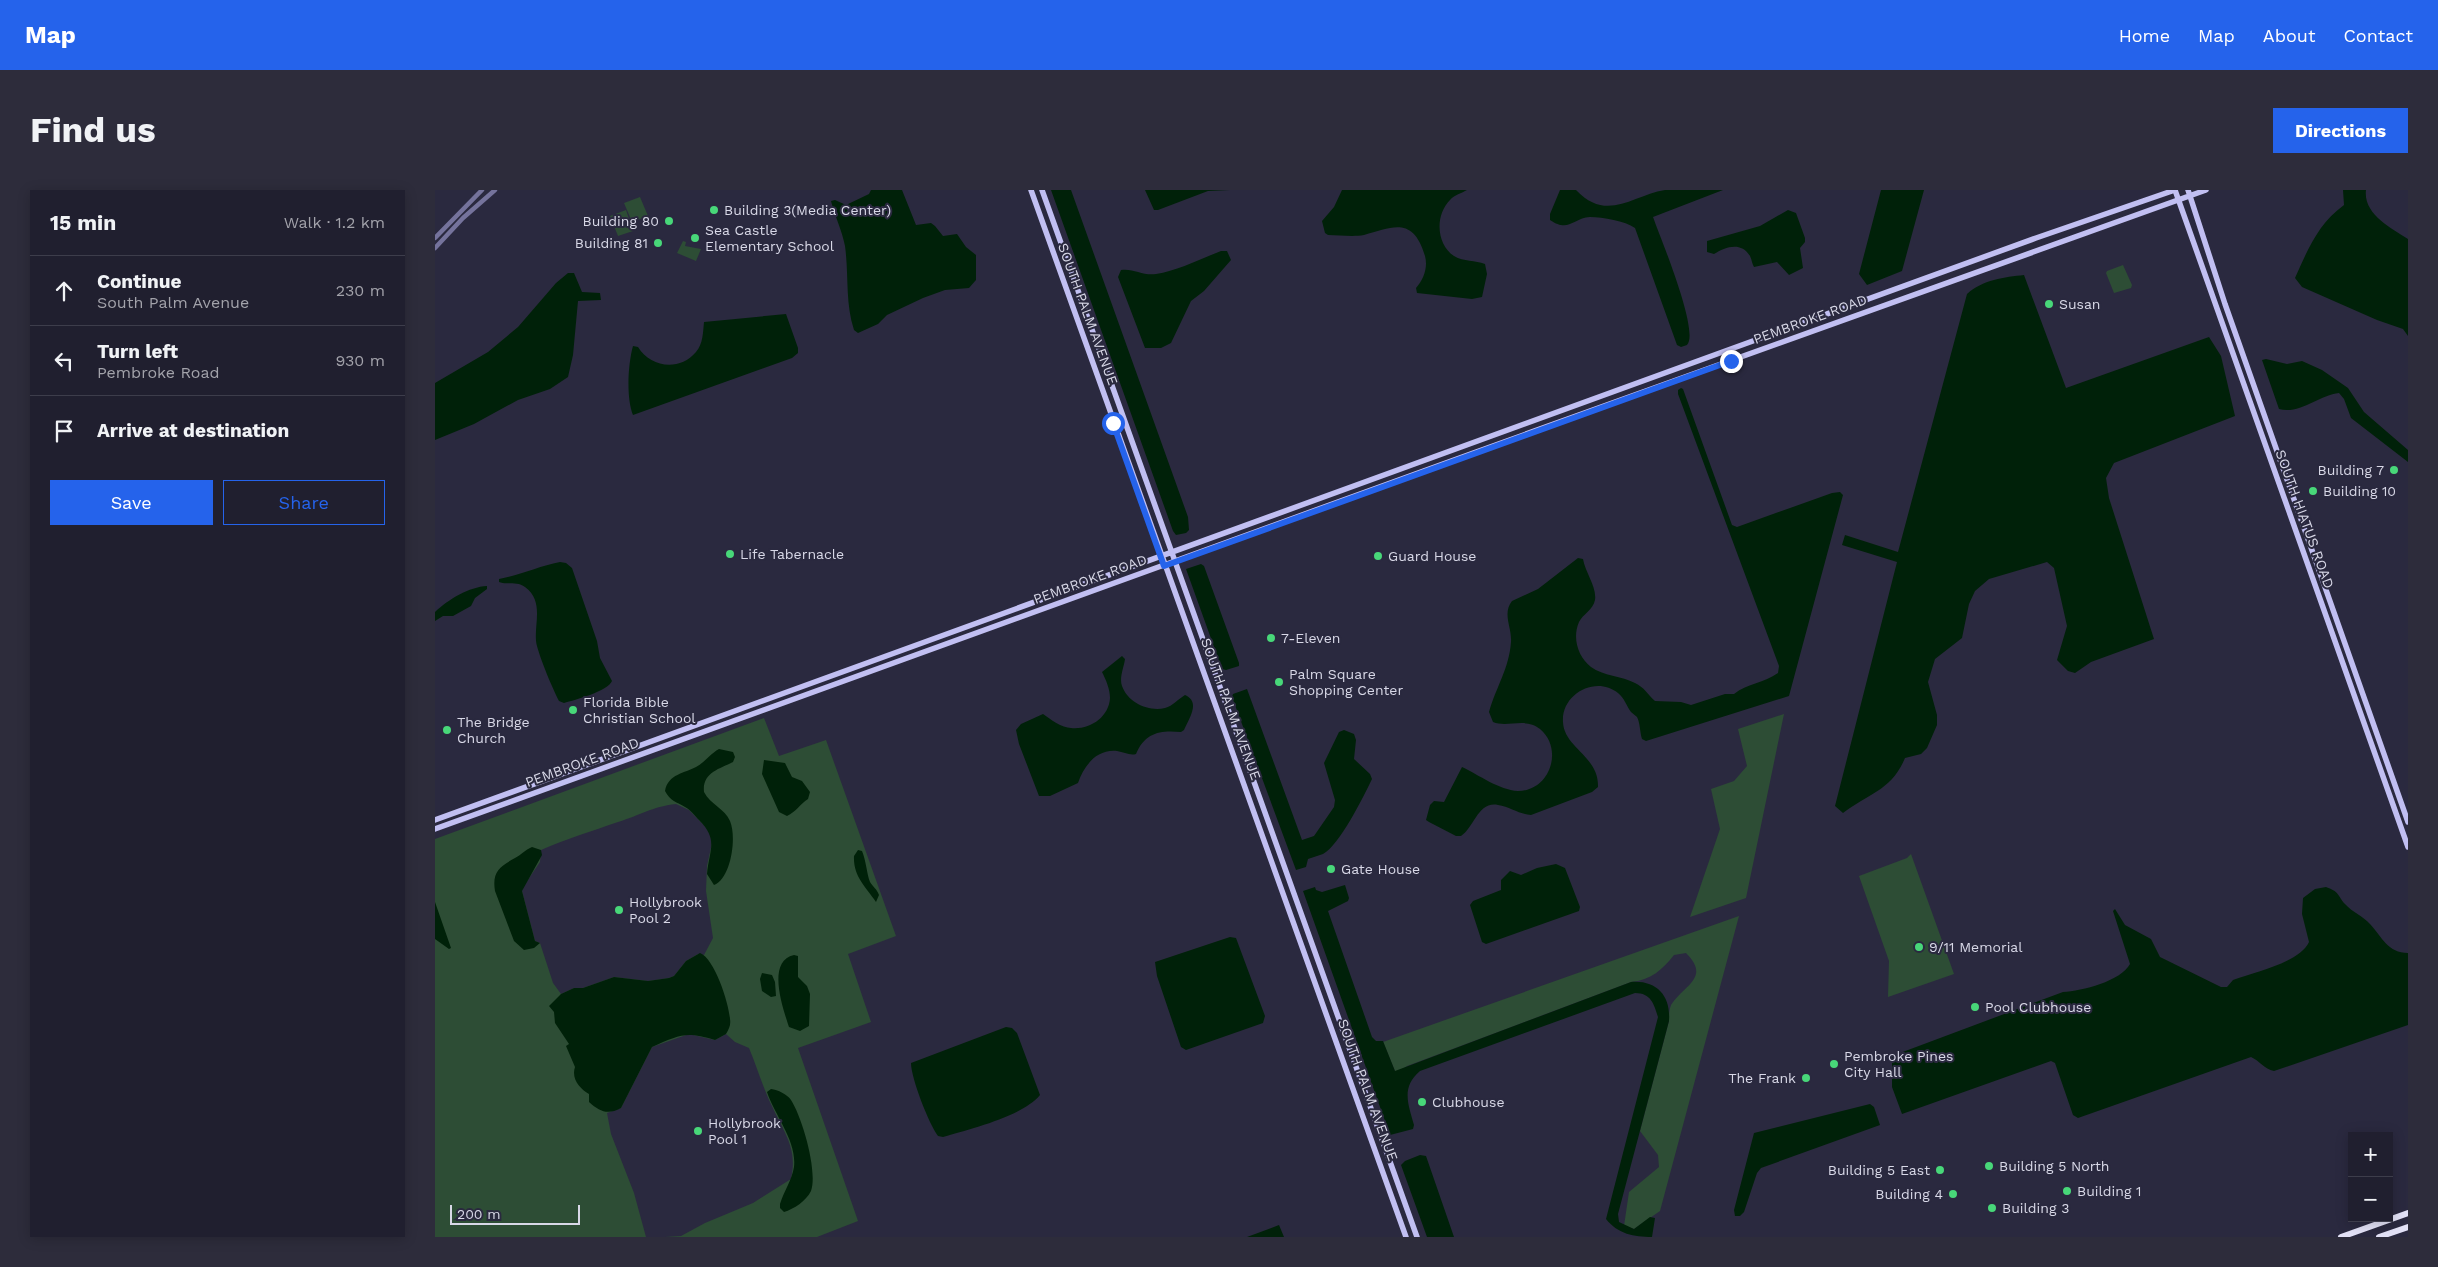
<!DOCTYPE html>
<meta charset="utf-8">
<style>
:root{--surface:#201f2f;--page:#2d2c3b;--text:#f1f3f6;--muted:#a2a2aa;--line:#3d3d4b;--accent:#2563eb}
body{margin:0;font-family:"Work Sans",sans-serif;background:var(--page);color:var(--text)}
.controls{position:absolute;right:15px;bottom:15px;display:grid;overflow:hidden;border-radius:0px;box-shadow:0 2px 12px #0003}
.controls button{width:45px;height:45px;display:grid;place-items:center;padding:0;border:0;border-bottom:1px solid var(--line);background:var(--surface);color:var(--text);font:25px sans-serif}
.scale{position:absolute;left:15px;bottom:12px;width:130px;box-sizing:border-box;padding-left:5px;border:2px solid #d8d8e7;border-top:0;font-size:14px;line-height:18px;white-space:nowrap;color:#d8d8e7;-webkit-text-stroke:4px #2a293f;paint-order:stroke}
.stop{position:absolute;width:15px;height:15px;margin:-11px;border:4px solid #2563eb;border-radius:50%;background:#fff}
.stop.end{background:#2563eb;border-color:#fff;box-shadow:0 1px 5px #0008}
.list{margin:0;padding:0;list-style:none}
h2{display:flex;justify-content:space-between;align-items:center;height:65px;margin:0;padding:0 20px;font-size:21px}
h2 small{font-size:16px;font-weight:400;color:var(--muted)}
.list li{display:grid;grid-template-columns:32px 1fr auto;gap:15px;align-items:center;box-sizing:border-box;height:70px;padding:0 20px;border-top:1px solid var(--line)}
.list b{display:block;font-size:19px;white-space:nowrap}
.list p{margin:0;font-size:16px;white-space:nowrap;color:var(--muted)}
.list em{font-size:16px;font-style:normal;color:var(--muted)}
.actions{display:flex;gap:10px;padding:15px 20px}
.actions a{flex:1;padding:11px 0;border:1px solid var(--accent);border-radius:0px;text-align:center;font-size:18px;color:var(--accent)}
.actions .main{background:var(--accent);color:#fff}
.icon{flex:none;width:28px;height:28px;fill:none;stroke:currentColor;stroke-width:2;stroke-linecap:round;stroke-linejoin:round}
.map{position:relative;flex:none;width:1973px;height:1047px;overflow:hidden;border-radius:0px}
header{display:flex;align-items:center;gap:30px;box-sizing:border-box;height:70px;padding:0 25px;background:var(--accent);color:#fff}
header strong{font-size:24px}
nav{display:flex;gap:28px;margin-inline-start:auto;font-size:18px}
.intro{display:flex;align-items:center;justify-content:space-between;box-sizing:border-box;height:120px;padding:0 30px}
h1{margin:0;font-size:35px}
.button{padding:12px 22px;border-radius:0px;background:var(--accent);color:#fff;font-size:18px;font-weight:700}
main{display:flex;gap:30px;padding:0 30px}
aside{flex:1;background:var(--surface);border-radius:0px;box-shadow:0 2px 12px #0003}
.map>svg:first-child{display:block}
</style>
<header>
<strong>Map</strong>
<nav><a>Home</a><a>Map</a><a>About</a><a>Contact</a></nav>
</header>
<div class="intro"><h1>Find us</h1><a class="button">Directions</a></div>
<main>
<aside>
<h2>15 min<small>Walk · 1.2 km</small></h2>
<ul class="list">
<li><svg class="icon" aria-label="ahead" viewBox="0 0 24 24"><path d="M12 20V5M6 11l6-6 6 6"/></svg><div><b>Continue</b><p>South Palm Avenue</p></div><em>230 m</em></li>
<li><svg class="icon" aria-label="left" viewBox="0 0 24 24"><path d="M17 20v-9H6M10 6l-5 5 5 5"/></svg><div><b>Turn left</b><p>Pembroke Road</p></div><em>930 m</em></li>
<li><svg class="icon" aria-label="arrive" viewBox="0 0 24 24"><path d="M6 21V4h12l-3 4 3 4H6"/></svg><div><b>Arrive at destination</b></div></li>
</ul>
<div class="actions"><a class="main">Save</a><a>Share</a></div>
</aside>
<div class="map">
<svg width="1973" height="1047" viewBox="0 0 1973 1047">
<rect width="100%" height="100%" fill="#2a293f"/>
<path fill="#2d4d35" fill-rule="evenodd" d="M 205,7 L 213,26 L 197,32 L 189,13 Z
M 191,20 L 198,41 L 183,46 L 175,26 Z
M 248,51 L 251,52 L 250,56 L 266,59 L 261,71 L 242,63 Z
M 1688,75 L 1697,95 L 1696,98 L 1679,103 L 1671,83 L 1672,81 Z
M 1349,524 L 1311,708 L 1255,727 L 1285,639 L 1276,599 L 1299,591 L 1312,576 L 1303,539 Z
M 329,528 L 344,566 L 391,550 L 461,746 L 413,764 L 436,832 L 363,858 L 423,1031 L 382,1047 L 230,1047 L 246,1046 L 270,1033 L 318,1013 L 356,989 C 363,958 349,943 337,916 C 328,898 322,877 314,858 L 300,852 L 291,844 L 280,850 L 254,844 L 217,857 L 186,918 L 172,923 L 176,944 L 199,1003 L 211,1047 L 0,1047 L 0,649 ZM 241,614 L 254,620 L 268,634 L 275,643 L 277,653 L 272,676 L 271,701 L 278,748 L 269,765 L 263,764 L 251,771 L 239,786 L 234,788 L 213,791 L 179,787 L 148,798 L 139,798 L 126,804 L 118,793 L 105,753 L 100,751 L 87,701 L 88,697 L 105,672 L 106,660 C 131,649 157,641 183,632 C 206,625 216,617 241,614 Z
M 1476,664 L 1519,784 L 1453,807 L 1454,771 L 1424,686 L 1472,668 Z
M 1304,726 L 1225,1021 L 1199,1039 L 1189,1036 L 1194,1002 L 1224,977 L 1223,965 L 1205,941 L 1234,831 C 1234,826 1234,820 1236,815 C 1249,795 1276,788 1251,763 L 1239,765 C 1227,780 1216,790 1196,792 L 972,876 L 965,881 L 960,881 L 948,852 Z"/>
<path fill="#002109" d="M 436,0 L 467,0 L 481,35 L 496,33 L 500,36 L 508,46 L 522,44 L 531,57 L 541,65 L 541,90 L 534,98 L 510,100 L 488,108 L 452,125 L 443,134 L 423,143 L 419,140 C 410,112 414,85 410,56 C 407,40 400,27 396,11 L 400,10 L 411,15 L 434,4 Z
M 616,0 L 636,0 L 753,327 L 754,340 L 751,343 L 741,345 L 738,341 Z
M 710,0 L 795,0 L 773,1 L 723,20 L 719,20 Z
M 907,0 L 1032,0 C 1027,3 1019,5 1015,10 C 1000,25 1001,54 1019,66 C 1029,72 1040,70 1050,74 L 1052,84 L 1047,107 L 1037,109 L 982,103 L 981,98 C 989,89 993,77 990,66 C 978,26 958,37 929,45 C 918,47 904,45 893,45 L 890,43 L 887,31 L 899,17 Z
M 1125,0 L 1141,0 C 1172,33 1198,5 1230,0 C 1248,0 1270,0 1288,0 L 1218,27 C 1225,47 1265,142 1252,155 L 1246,157 L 1242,155 L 1200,38 C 1190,31 1168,27 1155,27 C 1138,28 1134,43 1115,30 L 1115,24 Z
M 1446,0 L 1489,0 L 1467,81 L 1432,95 L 1424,84 Z
M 1908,0 L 1931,0 C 1928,24 1956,38 1973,49 L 1973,146 L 1968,139 L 1942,130 L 1867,97 L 1860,88 C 1873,59 1883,34 1909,15 Z
M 1353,20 L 1361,23 L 1370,48 L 1370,52 L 1365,58 L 1368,78 L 1354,85 L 1342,72 L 1319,77 C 1317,74 1317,70 1315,66 C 1306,51 1290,57 1279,64 L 1272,62 L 1272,51 L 1325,36 Z
M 786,61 L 792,61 L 796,70 L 769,101 L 756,111 L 736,153 L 726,158 L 710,158 L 683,87 L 686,80 C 698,78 708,86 721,84 C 742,81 765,69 786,61 Z
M 133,83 L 139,83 L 147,102 L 165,103 L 166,110 L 143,111 L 138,165 L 133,187 L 115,199 L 83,210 L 39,234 L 0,250 L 0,193 L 53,162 L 83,137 L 121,93 Z
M 1589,85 L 1631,198 L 1774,147 L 1786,166 L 1800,226 L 1679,273 L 1671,288 L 1674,308 L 1719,449 L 1656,472 L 1640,483 L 1633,481 L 1622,470 L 1632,436 L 1619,378 L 1612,372 L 1554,389 L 1540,401 L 1534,414 L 1527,448 L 1500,469 L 1493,492 L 1502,525 L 1502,535 L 1492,558 L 1486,564 L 1470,568 C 1457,600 1433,604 1408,623 L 1400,616 L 1462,372 L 1407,355 L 1410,345 L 1463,362 L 1532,104 C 1547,90 1570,87 1589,85 Z
M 351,124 L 363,158 L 363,163 L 357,168 L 198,225 C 191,208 193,174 198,156 L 203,157 C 215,177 244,182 261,162 C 268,154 268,142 269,132 Z
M 1831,169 L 1852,174 L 1867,171 L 1887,180 L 1913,198 L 1929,222 L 1973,260 L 1973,272 L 1916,228 L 1909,209 L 1904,203 C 1884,205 1864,225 1844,219 L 1827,170 Z
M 1246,198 L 1248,199 L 1297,335 L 1302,337 L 1397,303 L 1405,302 L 1408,305 L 1354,506 L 1211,551 L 1207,549 C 1205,543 1205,532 1202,527 C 1200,525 1198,524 1196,522 C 1191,515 1190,509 1183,503 C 1161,485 1126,504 1128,532 C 1129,558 1164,566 1163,597 L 1157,602 L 1096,625 C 1084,624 1075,617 1063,615 C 1043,611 1039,638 1026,646 L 1021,646 L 994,632 L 991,630 L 995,615 L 999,611 L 1009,612 L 1027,577 C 1044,585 1064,600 1083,601 C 1115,601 1129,559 1105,539 C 1091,527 1072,538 1058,532 L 1054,522 C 1061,497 1074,479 1076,452 C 1077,437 1067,424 1077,411 L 1103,399 L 1143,368 L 1148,369 C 1150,382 1162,397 1160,410 C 1158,420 1148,424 1144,432 C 1137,448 1143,467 1156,477 C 1168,486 1187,486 1200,493 C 1209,497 1213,505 1220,511 L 1246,512 L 1256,515 L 1290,504 L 1299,504 C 1313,493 1329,493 1343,483 L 1344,476 L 1243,204 L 1243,200 Z
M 125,372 L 131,373 L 137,378 L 162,451 L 165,468 L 177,491 C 173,501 140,510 129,513 L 124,511 C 117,497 106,471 102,456 C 97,438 111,412 90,397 C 82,391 72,395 64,392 L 64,389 C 86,385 104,376 125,372 Z
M 766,374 L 769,376 L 804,473 L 804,476 L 791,480 L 787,479 L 751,379 Z
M 52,396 L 52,399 L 40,408 L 36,416 L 18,426 L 8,426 L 0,431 L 0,422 C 14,409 34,397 52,396 Z
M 687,466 L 690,469 C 689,477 684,488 687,496 C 693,513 714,522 730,518 C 738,516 743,509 750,505 C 766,512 754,528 749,540 L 746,542 C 726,540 710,542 701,564 C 695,566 689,562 682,561 C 661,559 649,576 643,593 L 615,606 L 604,606 L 584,554 L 581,540 L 586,534 L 608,524 C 615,529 627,538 636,538 C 655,540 674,527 675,508 C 675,499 671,490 667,482 Z
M 812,499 L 867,650 L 879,646 L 899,617 L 900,610 L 889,573 L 904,542 L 909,540 L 919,544 L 921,550 L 919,569 L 935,584 L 937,589 C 929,606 904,656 888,664 C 883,666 878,667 873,669 L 871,677 L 861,680 L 797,507 L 798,504 Z
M 284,559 L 298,562 L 300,567 L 298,572 C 284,579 267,583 269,602 C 275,614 290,619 295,631 C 302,647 296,689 279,695 L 272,684 C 274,660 284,650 264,630 C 260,626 256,620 250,617 C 242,612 235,611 230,601 C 233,584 250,583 261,577 C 270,572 275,564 284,559 Z
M 329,570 L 350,573 L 357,587 L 367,591 L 375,602 L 373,609 C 365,614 361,622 352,626 L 344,622 L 327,584 Z
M 97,657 L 106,660 L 107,665 L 87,701 L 100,751 L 105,753 L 99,758 L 89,760 L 79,751 L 60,701 C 57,682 64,677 80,668 C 86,665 90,660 97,657 Z
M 423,660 L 427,661 C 431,670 432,685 435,692 C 438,697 442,699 444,705 L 441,712 C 430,696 418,686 419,666 Z
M 1121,674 L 1130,678 L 1145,717 L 1144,721 L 1051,754 L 1047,752 L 1035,715 L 1038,711 L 1066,700 L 1066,690 L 1075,681 L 1086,685 L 1102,678 Z
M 910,695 L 914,708 L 913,711 L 893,721 L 937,847 L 941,851 L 948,851 L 960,881 L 1196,792 C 1222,790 1236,806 1234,831 L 1183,1024 L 1184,1032 L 1199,1039 L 1215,1027 L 1220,1028 L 1217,1047 C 1199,1047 1183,1044 1171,1029 L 1223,827 C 1219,814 1216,803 1200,803 L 985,881 C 966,897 973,914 979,935 L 978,939 L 955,945 L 868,701 L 880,697 L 881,700 L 887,702 Z
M 1891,697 C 1905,702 1902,705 1910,714 C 1917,722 1928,726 1935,734 C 1947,747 1953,763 1973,763 L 1973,835 L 1839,881 C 1829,879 1825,871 1816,867 L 1643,928 L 1638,925 L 1620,873 L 1616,871 L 1467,924 L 1457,897 L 1457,866 L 1628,802 C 1647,801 1686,791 1695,774 L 1678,721 L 1680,719 L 1690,735 L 1716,749 L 1725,767 L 1786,797 L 1792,797 L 1798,790 C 1820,782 1864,773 1874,752 L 1867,724 L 1868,708 L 1880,699 Z
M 0,712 L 16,758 L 14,759 L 0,749 Z
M 795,747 L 801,748 L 830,826 L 828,833 L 751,860 L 746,857 L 722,786 L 720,772 Z
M 265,763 C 280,769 294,814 295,829 C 296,835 294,839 291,844 L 280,850 C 250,841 245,845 217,857 L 186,918 C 173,925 165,922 154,912 L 154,904 C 145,899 136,889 140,877 L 131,856 L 134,854 L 120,833 L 119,822 L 114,816 L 126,804 L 139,798 L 148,798 L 179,787 L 213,791 L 234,788 L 239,786 L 251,771 Z
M 359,765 L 363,766 L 363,787 L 372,796 L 375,804 L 374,836 L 365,841 L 354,837 C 348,819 331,771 359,765 Z
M 327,783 L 337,785 L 340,792 L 341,806 L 336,807 L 327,801 L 325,789 Z
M 571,837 L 577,838 L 582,843 L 605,905 C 588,926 535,939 508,947 L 503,946 C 494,934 476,888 476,873 Z
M 336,899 C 343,900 352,904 356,910 C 367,927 383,981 376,1001 C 371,1011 359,1019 349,1022 L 345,1018 L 345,1014 C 349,1001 357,990 359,977 C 362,951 340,926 332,902 Z
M 1435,914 L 1439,917 L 1445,935 L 1326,978 L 1322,983 L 1309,1022 L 1305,1026 L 1300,1026 L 1299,1020 L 1319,943 Z
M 985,965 L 991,966 L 1019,1047 L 992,1047 L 966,975 L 970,971 Z
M 844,1035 L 849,1047 L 812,1047 Z"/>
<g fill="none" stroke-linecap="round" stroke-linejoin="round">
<path stroke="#75739c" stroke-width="4.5" d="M 0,48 L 47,0
M 0,58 L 28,28 L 60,0"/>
<path stroke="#c1bff2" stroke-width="5.5" d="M 596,0 L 971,1047
M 607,0 L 982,1047
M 1740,0 L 1973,657
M 1753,0 L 1790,114 L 1973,632
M 0,630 L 1601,48 L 1740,0
M 0,639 L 1041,262 L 1771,0"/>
<path stroke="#e2e1f6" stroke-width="6" d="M 1906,1047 L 1973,1023
M 1944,1047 L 1973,1037"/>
</g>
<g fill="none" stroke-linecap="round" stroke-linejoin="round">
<path stroke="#2563eb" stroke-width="6" d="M 678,233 L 729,376 L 1296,171"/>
</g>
<g fill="#48d779" stroke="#2a293f" stroke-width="2">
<circle cx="279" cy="20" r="5"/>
<circle cx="234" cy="31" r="5"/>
<circle cx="260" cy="48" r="5"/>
<circle cx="223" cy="53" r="5"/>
<circle cx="1614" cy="114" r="5"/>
<circle cx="1959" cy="280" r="5"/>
<circle cx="1878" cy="301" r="5"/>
<circle cx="295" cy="364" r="5"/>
<circle cx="943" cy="366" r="5"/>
<circle cx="836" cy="448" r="5"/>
<circle cx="844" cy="492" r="5"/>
<circle cx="138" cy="520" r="5"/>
<circle cx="12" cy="540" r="5"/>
<circle cx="896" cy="679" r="5"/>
<circle cx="184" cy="720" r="5"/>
<circle cx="1484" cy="757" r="5"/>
<circle cx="1540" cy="817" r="5"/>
<circle cx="1399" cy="874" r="5"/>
<circle cx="1371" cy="888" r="5"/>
<circle cx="987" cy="912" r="5"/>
<circle cx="263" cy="941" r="5"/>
<circle cx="1554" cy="976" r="5"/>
<circle cx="1505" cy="980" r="5"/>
<circle cx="1632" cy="1001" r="5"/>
<circle cx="1518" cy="1004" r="5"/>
<circle cx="1557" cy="1018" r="5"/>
</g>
<g text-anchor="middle" stroke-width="4" stroke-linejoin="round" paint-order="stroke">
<g font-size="14" fill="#d8d8e7" stroke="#2a293f" text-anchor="start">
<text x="289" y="25">Building 3(Media Center)</text>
<text x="224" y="36" text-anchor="end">Building 80</text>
<text x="270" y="45">Sea Castle<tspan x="270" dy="16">Elementary School</tspan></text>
<text x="213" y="58" text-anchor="end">Building 81</text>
<text x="1624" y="119">Susan</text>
<text x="1949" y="285" text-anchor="end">Building 7</text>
<text x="1888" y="306">Building 10</text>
<text x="305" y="369">Life Tabernacle</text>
<text x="953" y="371">Guard House</text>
<text x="846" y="453">7-Eleven</text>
<text x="854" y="489">Palm Square<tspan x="854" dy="16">Shopping Center</tspan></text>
<text x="148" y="517">Florida Bible<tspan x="148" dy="16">Christian School</tspan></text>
<text x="22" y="537">The Bridge<tspan x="22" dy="16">Church</tspan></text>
<text x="906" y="684">Gate House</text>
<text x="194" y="717">Hollybrook<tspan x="194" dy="16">Pool 2</tspan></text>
<text x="1494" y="762">9/11 Memorial</text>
<text x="1550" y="822">Pool Clubhouse</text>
<text x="1409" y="871">Pembroke Pines<tspan x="1409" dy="16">City Hall</tspan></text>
<text x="1361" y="893" text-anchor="end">The Frank</text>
<text x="997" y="917">Clubhouse</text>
<text x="273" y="938">Hollybrook<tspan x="273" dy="16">Pool 1</tspan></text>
<text x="1564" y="981">Building 5 North</text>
<text x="1495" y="985" text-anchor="end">Building 5 East</text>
<text x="1642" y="1006">Building 1</text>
<text x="1508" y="1009" text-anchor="end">Building 4</text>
<text x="1567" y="1023">Building 3</text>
</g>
<g font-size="14" fill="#d8d8e7" stroke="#2a293f">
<text transform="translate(653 124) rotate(70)" y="5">SOUTH PALM AVENUE</text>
<text transform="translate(1375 129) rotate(-20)" y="5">PEMBROKE ROAD</text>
<text transform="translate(1870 329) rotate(70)" y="5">SOUTH HIATUS ROAD</text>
<text transform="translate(655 389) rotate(-20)" y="5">PEMBROKE ROAD</text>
<text transform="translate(796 519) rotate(70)" y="5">SOUTH PALM AVENUE</text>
<text transform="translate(147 572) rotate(-20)" y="5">PEMBROKE ROAD</text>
<text transform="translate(933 900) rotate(70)" y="5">SOUTH PALM AVENUE</text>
</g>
</g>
</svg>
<div class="controls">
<button>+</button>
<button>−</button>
</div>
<div class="scale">200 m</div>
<div class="stop" style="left:678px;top:233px"></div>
<div class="stop end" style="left:1296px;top:171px"></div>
</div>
</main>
